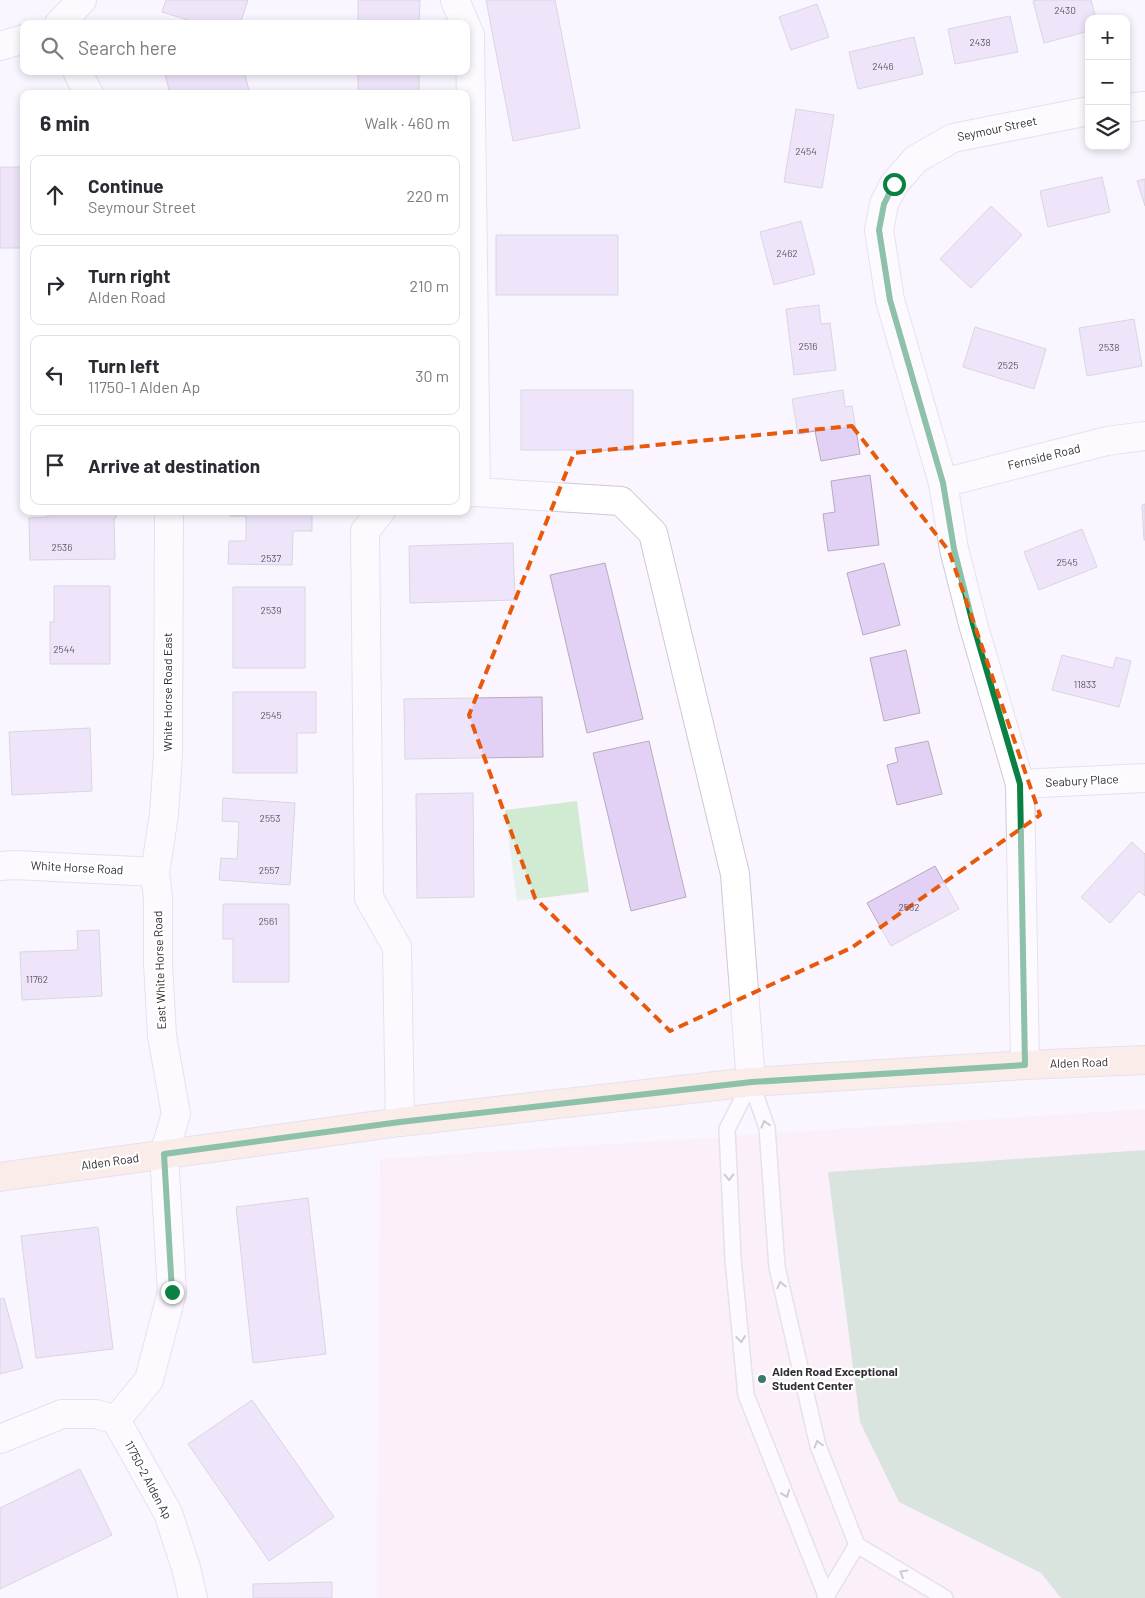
<!DOCTYPE html>
<meta charset="utf-8">
<style>
:root{--surface:#fff;--page:#f2f2f3;--text:#2b2b33;--muted:#7c7c81;--line:#e1e1e2}
body{margin:0;font-family:Barlow,sans-serif;background:var(--page);color:var(--text)}
.controls{position:absolute;right:15px;top:15px;display:grid;overflow:hidden;border-radius:10px;box-shadow:0 2px 8px #0003}
.controls button{width:45px;height:45px;display:grid;place-items:center;padding:0;border:0;border-bottom:1px solid var(--line);background:var(--surface);color:var(--text);font:25px sans-serif}
.stop{position:absolute;width:15px;height:15px;margin:-11px;border:4px solid #0b8043;border-radius:50%;background:#fff}
.stop.end{background:#0b8043;border-color:#fff;box-shadow:0 1px 5px #0008}
.list{margin:0;padding:0;list-style:none}
h2{display:flex;justify-content:space-between;align-items:center;height:65px;margin:0;padding:0 20px;font-size:21px}
h2 small{font-size:16px;font-weight:400;color:var(--muted)}
.list li{display:grid;grid-template-columns:32px 1fr auto;gap:15px;align-items:center;box-sizing:border-box;height:80px;margin:0 10px 10px;padding:0 10px;border:1px solid var(--line);border-radius:10px}
.list b{display:block;font-size:19px;white-space:nowrap}
.list p{margin:0;font-size:16px;white-space:nowrap;color:var(--muted)}
.list em{font-size:16px;font-style:normal;color:var(--muted)}
.icon{flex:none;width:28px;height:28px;fill:none;stroke:currentColor;stroke-width:2;stroke-linecap:round;stroke-linejoin:round}
.map{position:relative;flex:none;width:1145px;height:1598px;overflow:hidden}
.search{position:absolute;background:var(--surface);box-shadow:0 2px 8px #0003;left:20px;top:20px;width:450px;height:55px;display:flex;align-items:center;gap:12px;box-sizing:border-box;padding:0 18px;border-radius:10px;color:var(--muted);font-size:19px}
.panel{position:absolute;background:var(--surface);box-shadow:0 2px 8px #0003;left:20px;top:90px;width:450px;height:425px;border-radius:10px}
.map>svg:first-child{display:block}
</style>
<div class="map">
<svg width="1145" height="1598" viewBox="0 0 1145 1598">
<rect width="100%" height="100%" fill="#faf5ff"/>
<path fill="#fce6f4" d="M 1145,1109 L 1145,1598 L 377,1598 L 380,1159 Z"/>
<path fill="#d0ebd2" d="M 577,801 L 589,892 L 517,901 L 505,810 Z"/>
<path fill="#b0cfb3" d="M 1145,1150 L 1145,1598 L 1061,1598 L 1041,1573 L 899,1502 L 860,1422 L 828,1172 Z"/>
<path fill="#e3d1f5" stroke="#b4acbb" d="M 166,0 L 248,0 L 240,24 L 201,24 L 162,12 Z
M 358,0 L 420,0 L 419,24 L 358,24 Z
M 486,0 L 555,0 L 580,128 L 513,141 Z
M 1038,0 L 1091,0 L 1096,19 L 1089,19 L 1089,31 L 1044,43 L 1033,1 Z
M 817,4 L 829,37 L 791,50 L 779,17 Z
M 1010,16 L 1018,52 L 955,64 L 948,29 Z
M 914,37 L 923,74 L 858,89 L 849,52 Z
M 175,71 L 244,71 L 250,94 L 170,94 L 165,74 Z
M 358,71 L 419,71 L 419,94 L 358,94 Z
M 796,109 L 834,115 L 822,188 L 784,182 Z
M 0,167 L 24,167 L 24,248 L 0,248 Z
M 1102,177 L 1110,212 L 1048,227 L 1040,191 Z
M 1145,179 L 1145,206 L 1137,181 Z
M 991,206 L 1022,235 L 971,288 L 940,259 Z
M 801,221 L 815,274 L 774,285 L 760,232 Z
M 496,235 L 618,235 L 618,295 L 496,295 Z
M 819,305 L 821,324 L 830,323 L 836,370 L 794,375 L 786,309 Z
M 1134,319 L 1142,366 L 1087,376 L 1079,328 Z
M 975,327 L 1046,349 L 1034,389 L 963,367 Z
M 521,390 L 633,390 L 633,450 L 521,450 Z
M 843,390 L 845,407 L 852,406 L 860,454 L 821,461 L 815,431 L 798,434 L 792,399 Z
M 870,475 L 879,545 L 828,551 L 823,514 L 835,512 L 831,481 Z
M 1145,504 L 1145,540 L 1144,540 L 1142,505 Z
M 48,511 L 116,511 L 116,518 L 114,518 L 115,559 L 30,560 L 29,518 L 48,517 Z
M 230,511 L 312,511 L 312,531 L 293,531 L 292,565 L 228,564 L 229,541 L 246,541 L 246,516 L 230,516 Z
M 1082,529 L 1097,567 L 1039,590 L 1024,552 Z
M 513,543 L 515,600 L 410,603 L 409,546 Z
M 605,563 L 643,719 L 587,733 L 550,575 Z
M 884,563 L 900,625 L 863,635 L 847,573 Z
M 54,586 L 110,586 L 110,664 L 50,664 L 50,622 L 54,622 Z
M 233,587 L 305,587 L 305,668 L 233,668 Z
M 906,650 L 920,713 L 884,721 L 870,658 Z
M 1062,655 L 1113,668 L 1116,657 L 1131,661 L 1119,707 L 1052,690 Z
M 233,692 L 316,692 L 316,733 L 297,733 L 297,773 L 233,773 Z
M 542,697 L 543,757 L 405,759 L 404,699 Z
M 90,728 L 92,791 L 12,795 L 9,732 Z
M 649,741 L 686,897 L 631,911 L 593,753 Z
M 928,741 L 942,794 L 897,805 L 887,765 L 898,762 L 895,748 Z
M 473,793 L 474,897 L 417,898 L 416,794 Z
M 223,798 L 295,803 L 290,885 L 219,880 L 221,858 L 237,859 L 239,822 L 222,821 Z
M 1132,842 L 1145,854 L 1145,896 L 1139,891 L 1110,923 L 1081,897 Z
M 935,866 L 959,909 L 891,946 L 867,903 Z
M 223,904 L 289,904 L 289,982 L 233,982 L 233,939 L 223,939 Z
M 99,930 L 102,996 L 22,1000 L 20,952 L 78,950 L 77,931 Z
M 308,1198 L 326,1354 L 253,1363 L 236,1207 Z
M 98,1227 L 113,1349 L 36,1358 L 21,1236 Z
M 4,1298 L 23,1368 L 0,1374 L 0,1299 Z
M 252,1400 L 334,1517 L 269,1561 L 188,1444 Z
M 80,1469 L 112,1535 L 0,1589 L 0,1508 Z
M 332,1582 L 332,1598 L 253,1598 L 253,1584 Z"/>
<g fill="none" stroke-linecap="round" stroke-linejoin="round">
<defs>
<path id="lane" d="M 751,1082 L 767,1128 L 777,1267 L 818,1446 L 857,1545 L 945,1598
M 751,1082 L 727,1129 L 733,1259 L 746,1395 L 827,1598
M 825,1598 L 857,1545"/>
<path id="street" d="M 455,0 L 465,24
M 59,24 L 82,0
M 466,26 L 470,35 L 476,492
M 0,46 L 24,39
M 77,71 L 89,94
M 1126,108 L 1145,106
M 943,483 L 1107,441 L 1145,436
M 466,493 L 476,492 L 621,501 L 653,533 L 735,874 L 751,1082
M 381,511 L 365,531 L 369,898 L 397,947 L 400,1122
M 1020,784 L 1145,778
M 0,866 L 15,865 L 155,872
M 1025,1065 L 1020,784 L 973,624 L 954,549 L 943,483 L 890,300 L 879,230 L 884,204 L 894,184 L 916,159 L 953,138 L 1089,111
M 116,1420 L 149,1380 L 172,1292 L 164,1154 L 176,1114 L 162,1036 L 158,963 L 158,899 L 155,872 L 164,815 L 168,754 L 169,511
M 116,1420 L 168,1513 L 186,1568 L 193,1598
M 0,1439 L 62,1414 L 96,1414 L 116,1420"/>
<path id="secondary" d="M 0,1177 L 400,1122 L 751,1082 L 1025,1065 L 1145,1060"/>
</defs>
<use href="#lane" stroke="#cfc7d7" stroke-width="18"/>
<use href="#street" stroke="#cfc7d7" stroke-width="30"/>
<use href="#secondary" stroke="#cfc7d7" stroke-width="30"/>
<use href="#lane" stroke="#fff" stroke-width="15"/>
<use href="#street" stroke="#fff" stroke-width="28"/>
<use href="#secondary" stroke="#fbe1cd" stroke-width="28"/>
</g>
<defs><path id="oneway-chevron" d="M-2-3.5L2.5 0L-2 3.5" fill="none" stroke-width="1.6" stroke-linecap="round" stroke-linejoin="round" transform="scale(1.25)"/></defs>
<g stroke="#98969a">
<use href="#oneway-chevron" transform="translate(765 1124) rotate(-105)"/>
<use href="#oneway-chevron" transform="translate(729 1177) rotate(88)"/>
<use href="#oneway-chevron" transform="translate(781 1285) rotate(-103)"/>
<use href="#oneway-chevron" transform="translate(741 1339) rotate(84)"/>
<use href="#oneway-chevron" transform="translate(818 1444) rotate(-106)"/>
<use href="#oneway-chevron" transform="translate(786 1494) rotate(68)"/>
<use href="#oneway-chevron" transform="translate(903 1573) rotate(-149)"/>
</g>
<g fill="none" stroke-linecap="round" stroke-linejoin="round">
<path stroke="#0b8043" stroke-width="6" d="M 172,1292 L 164,1154 L 400,1122 L 752,1082 L 1025,1065 L 1020,784 L 973,624 L 954,549 L 943,483 L 890,300 L 879,230 L 884,204 L 894,184"/>
</g>
<path d="M0 0H1145V1598H0ZM 852,426 L 949,551 L 1040,815 L 851,948 L 670,1031 L 535,898 L 469,715 L 574,453 Z" fill="#faf5ff" fill-opacity=".55" fill-rule="evenodd"/>
<path fill="none" stroke="#e8590c" stroke-width="4" stroke-dasharray="10 6" stroke-linejoin="round" d="M 852,426 L 949,551 L 1040,815 L 851,948 L 670,1031 L 535,898 L 469,715 L 574,453 Z"/>
<circle fill="#3a7966" stroke="#fff" stroke-width="2" cx="762" cy="1379" r="5"/>
<g text-anchor="middle" stroke-width="4.5" stroke-linejoin="round" paint-order="stroke">
<g font-size="10" fill="#5e5765">
<text x="1065" y="14">2430</text>
<text x="980" y="46">2438</text>
<text x="883" y="70">2446</text>
<text x="806" y="155">2454</text>
<text x="787" y="257">2462</text>
<text x="808" y="350">2516</text>
<text x="1109" y="351">2538</text>
<text x="1008" y="369">2525</text>
<text x="62" y="551">2536</text>
<text x="271" y="562">2537</text>
<text x="1067" y="566">2545</text>
<text x="271" y="614">2539</text>
<text x="64" y="653">2544</text>
<text x="1085" y="688">11833</text>
<text x="271" y="719">2545</text>
<text x="270" y="822">2553</text>
<text x="269" y="874">2557</text>
<text x="909" y="911">2552</text>
<text x="268" y="925">2561</text>
<text x="37" y="983">11762</text>
</g>
<g font-size="12" fill="#322e35" stroke="#fff">
<text transform="translate(997 129) rotate(-12)" y="4">Seymour Street</text>
<text transform="translate(1044 457) rotate(-14)" y="4">Fernside Road</text>
<text transform="translate(168 692) rotate(-90)" y="4">White Horse Road East</text>
<text transform="translate(1082 781) rotate(-3)" y="4">Seabury Place</text>
<text transform="translate(77 868) rotate(3)" y="4">White Horse Road</text>
<text transform="translate(160 970) rotate(-92)" y="4">East White Horse Road</text>
<text transform="translate(1079 1063) rotate(-2)" y="4">Alden Road</text>
<text transform="translate(110 1162) rotate(-8)" y="4">Alden Road</text>
<text transform="translate(148 1480) rotate(62)" y="4">11750-2 Alden Ap</text>
</g>
<g font-size="12" font-weight="bold" fill="#322e35" stroke="#fff" text-anchor="start">
<text x="772" y="1376">Alden Road Exceptional<tspan x="772" dy="14">Student Center</tspan></text>
</g>
</g>
</svg>
<div class="controls">
<button>+</button>
<button>−</button>
<button><svg class="icon" aria-label="layers" viewBox="0 0 24 24"><path d="M12 4l9 5-9 5-9-5zM3 14l9 5 9-5"/></svg></button>
</div>
<div class="stop" style="left:894px;top:184px"></div>
<div class="stop end" style="left:172px;top:1292px"></div>
<div class="search"><svg class="icon" aria-label="search" viewBox="0 0 24 24"><circle cx="10" cy="10" r="6"/><path d="M15 15l6 6"/></svg>Search here</div>
<section class="panel">
<h2>6 min<small>Walk · 460 m</small></h2>
<ul class="list">
<li><svg class="icon" aria-label="ahead" viewBox="0 0 24 24"><path d="M12 20V5M6 11l6-6 6 6"/></svg><div><b>Continue</b><p>Seymour Street</p></div><em>220 m</em></li>
<li><svg class="icon" aria-label="right" viewBox="0 0 24 24"><path d="M7 20v-9h11M14 6l5 5-5 5"/></svg><div><b>Turn right</b><p>Alden Road</p></div><em>210 m</em></li>
<li><svg class="icon" aria-label="left" viewBox="0 0 24 24"><path d="M17 20v-9H6M10 6l-5 5 5 5"/></svg><div><b>Turn left</b><p>11750-1 Alden Ap</p></div><em>30 m</em></li>
<li><svg class="icon" aria-label="arrive" viewBox="0 0 24 24"><path d="M6 21V4h12l-3 4 3 4H6"/></svg><div><b>Arrive at destination</b></div></li>
</ul>
</section>
</div>
